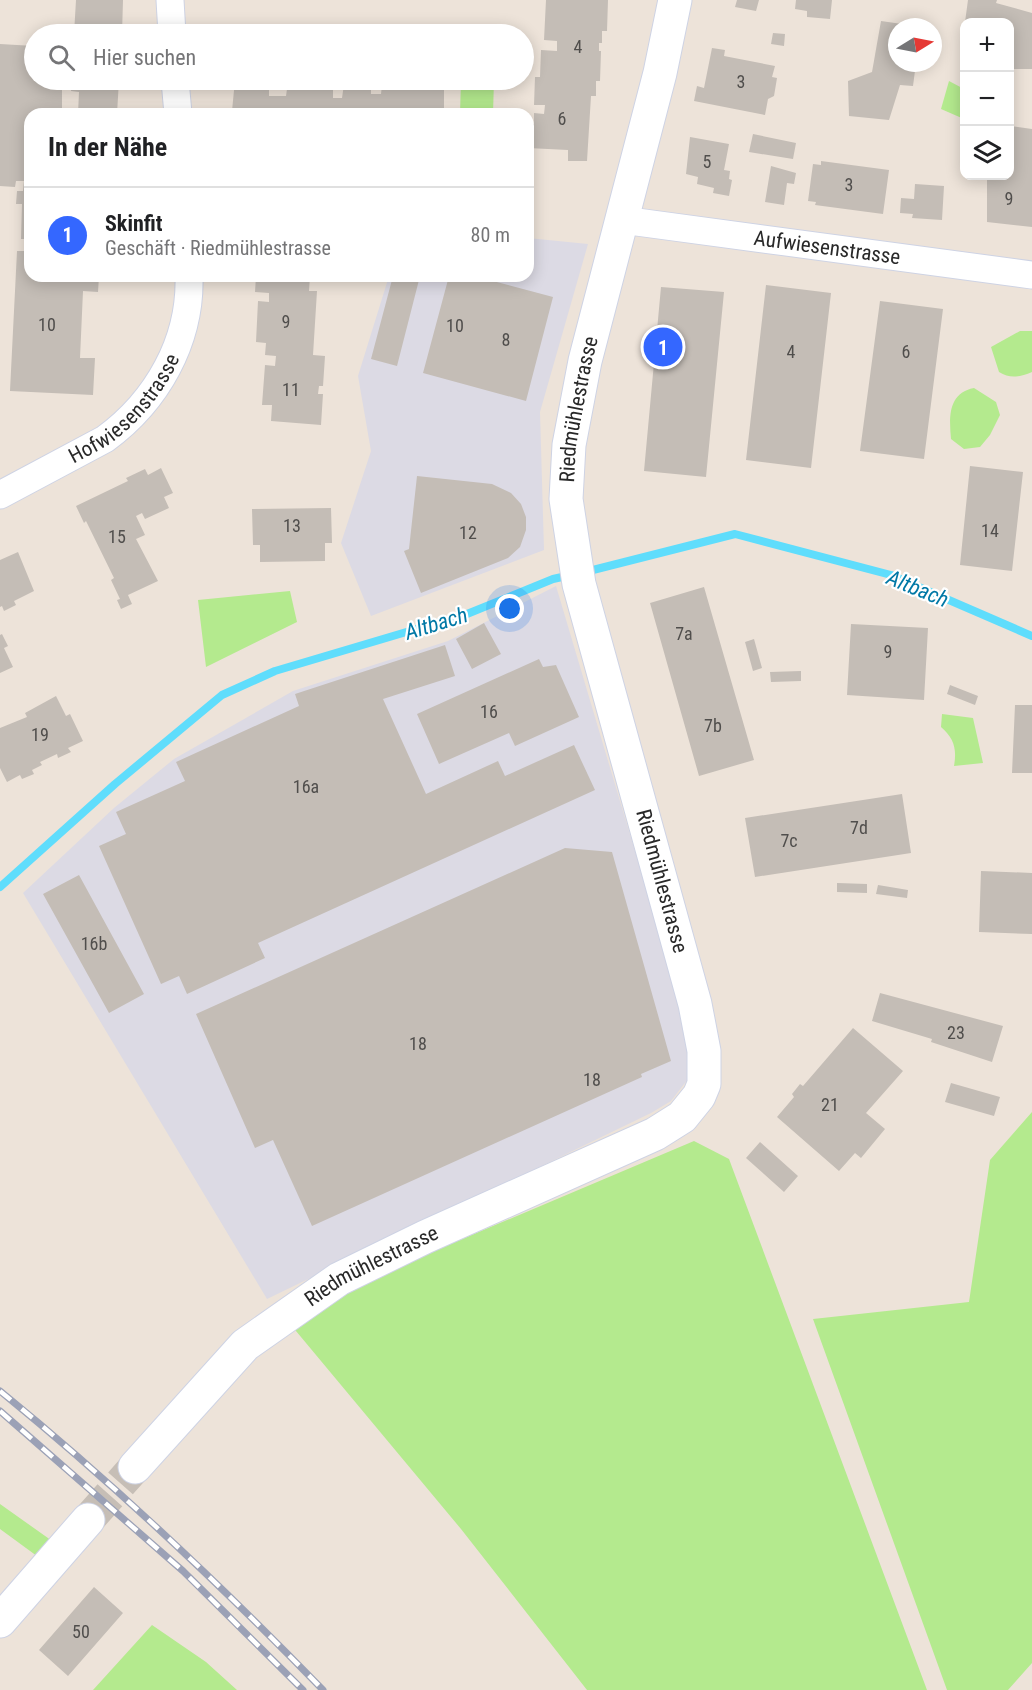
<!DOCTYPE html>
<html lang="de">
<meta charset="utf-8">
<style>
:root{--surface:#fff;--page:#f2f2f2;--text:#202124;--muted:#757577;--line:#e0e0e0;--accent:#3467ff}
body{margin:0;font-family:"Roboto Condensed",sans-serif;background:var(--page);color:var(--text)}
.controls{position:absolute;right:18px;top:18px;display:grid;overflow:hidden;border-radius:12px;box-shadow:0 3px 15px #0003}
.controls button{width:54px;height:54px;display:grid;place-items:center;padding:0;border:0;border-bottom:2px solid var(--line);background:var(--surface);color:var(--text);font:30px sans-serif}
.compass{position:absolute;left:888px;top:18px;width:54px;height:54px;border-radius:50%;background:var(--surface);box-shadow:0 3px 15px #0003;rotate:80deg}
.you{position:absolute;left:510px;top:609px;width:21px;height:21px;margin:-15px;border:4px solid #fff;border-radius:50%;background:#1a73e8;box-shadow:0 0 0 9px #1a73e833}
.badge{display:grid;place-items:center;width:39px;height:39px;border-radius:50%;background:var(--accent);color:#fff;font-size:20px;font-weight:700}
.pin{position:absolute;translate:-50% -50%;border:3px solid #fff;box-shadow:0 2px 6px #0006}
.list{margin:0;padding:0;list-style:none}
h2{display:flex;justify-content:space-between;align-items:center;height:78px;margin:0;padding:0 24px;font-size:26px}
h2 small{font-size:20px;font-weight:400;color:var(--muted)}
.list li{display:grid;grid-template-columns:39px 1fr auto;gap:18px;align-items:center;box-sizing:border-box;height:96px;padding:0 24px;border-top:2px solid var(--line)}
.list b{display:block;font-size:22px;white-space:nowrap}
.list p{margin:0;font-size:20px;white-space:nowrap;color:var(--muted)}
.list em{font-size:20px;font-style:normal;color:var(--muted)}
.icon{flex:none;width:33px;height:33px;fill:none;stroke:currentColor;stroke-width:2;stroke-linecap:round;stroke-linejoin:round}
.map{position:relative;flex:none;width:1032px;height:1690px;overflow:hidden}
.search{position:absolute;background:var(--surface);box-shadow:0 3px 15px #0003;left:24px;top:24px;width:510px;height:66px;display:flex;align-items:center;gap:15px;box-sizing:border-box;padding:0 21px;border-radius:33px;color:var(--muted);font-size:22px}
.panel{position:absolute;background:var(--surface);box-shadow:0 3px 15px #0003;left:24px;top:108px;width:510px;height:174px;border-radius:18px}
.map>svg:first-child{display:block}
</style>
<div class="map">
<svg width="1032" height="1690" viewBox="0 0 1032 1690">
<rect width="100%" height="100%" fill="#ede3d9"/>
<path fill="#dcdae4" d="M 528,238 L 588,244 L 540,412 L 544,550 L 371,616 L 341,543 L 371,451 L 358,376 L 389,276 L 528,276 Z
M 556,586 L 686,1023 L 690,1054 L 688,1079 L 671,1101 L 651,1113 L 267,1299 L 23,893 L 114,808 L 174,759 L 293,691 L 448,641 Z"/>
<path fill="#b4ea8e" d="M 461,80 L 494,80 L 493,114 L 460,114 Z
M 949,81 L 964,89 L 964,119 L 941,109 Z
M 1020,331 L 1032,331 L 1032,372 C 1020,377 1010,379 999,372 L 991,347 Z
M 974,388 L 996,402 L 1000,415 L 990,435 L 980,447 L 964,449 L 951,439 C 949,417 948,393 974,388 Z
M 290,591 L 297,622 L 206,667 L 198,600 Z
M 942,714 L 973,718 L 983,763 L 954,766 C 957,749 954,738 941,727 Z
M 1032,1112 L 1032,1663 L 1008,1690 L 947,1690 L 813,1319 L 969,1302 L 990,1160 Z
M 694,1141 L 729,1159 L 927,1690 L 587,1690 L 461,1529 L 291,1325 L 344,1289 Z
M 0,1504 L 55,1543 L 41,1559 L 0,1529 Z
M 152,1625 L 206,1662 L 237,1690 L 93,1690 Z"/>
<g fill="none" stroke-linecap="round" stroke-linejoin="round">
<path stroke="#5fddfc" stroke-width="8" d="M 585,572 L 735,534 L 891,575 L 1032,636
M 0,887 L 115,784 L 222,695 L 275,671 L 467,614 L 553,579 L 571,575"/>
</g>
<path fill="#c4bdb6" d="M 76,0 L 123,0 L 122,34 L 74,34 Z
M 546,0 L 608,0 L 607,31 L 602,31 L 602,43 L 599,43 L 599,51 L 601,51 L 600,81 L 596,81 L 596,96 L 591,96 L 587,161 L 568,161 L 568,150 L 528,148 L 528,124 L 534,124 L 534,113 L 544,114 L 545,105 L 534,105 L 535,77 L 540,77 L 541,50 L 557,51 L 557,41 L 544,40 Z
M 737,0 L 759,0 L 756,11 L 735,7 Z
M 796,0 L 832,0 L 830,19 L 807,17 L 807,11 L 795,9 Z
M 968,0 L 997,0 L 996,3 L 1032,13 L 1032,69 L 1010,69 L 1010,22 L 965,22 Z
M 881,21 L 916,26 L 897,27 L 897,63 L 916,63 L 913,86 L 900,85 L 889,120 L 849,116 L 848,81 L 872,72 Z
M 773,33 L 785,34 L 784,46 L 771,44 Z
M 0,44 L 34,46 L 34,80 L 62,80 L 62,111 L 77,112 L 30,114 L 30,239 L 21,239 L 22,204 L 16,204 L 17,191 L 23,191 L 24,181 L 16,181 L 15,187 L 0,186 Z
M 712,48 L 725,50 L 724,56 L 775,66 L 772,77 L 777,78 L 774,96 L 768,99 L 765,115 L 694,101 L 697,86 L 704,88 Z
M 72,80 L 119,80 L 117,114 L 78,114 L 79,92 L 71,91 Z
M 235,80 L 255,80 L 254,86 L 269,86 L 269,96 L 286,96 L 287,89 L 306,87 L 333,88 L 333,98 L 342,98 L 344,84 L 371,85 L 371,94 L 381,94 L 382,85 L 419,86 L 420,80 L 444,80 L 444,114 L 227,114 L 227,111 L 232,111 Z
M 1010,126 L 1032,129 L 1032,227 L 987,222 L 987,176 L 1010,176 Z
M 753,134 L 796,143 L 793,159 L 749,152 Z
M 690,137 L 729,144 L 724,170 L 730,171 L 729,179 L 732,180 L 729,196 L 713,193 L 714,188 L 697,184 L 698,177 L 686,174 Z
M 821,161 L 889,170 L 883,214 L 815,205 L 816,202 L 808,201 L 813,164 L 821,165 Z
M 771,166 L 796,173 L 794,184 L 787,183 L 784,205 L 765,202 Z
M 915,184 L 944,186 L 942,220 L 912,218 L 913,214 L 900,213 L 901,198 L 914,199 Z
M 17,251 L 30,251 L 30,276 L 99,276 L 98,292 L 83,291 L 80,358 L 95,358 L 93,395 L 10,391 Z
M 256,276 L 310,276 L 309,291 L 317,291 L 313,355 L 325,356 L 323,386 L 319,386 L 318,394 L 323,394 L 321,425 L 271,421 L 272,405 L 262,405 L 265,365 L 275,366 L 276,356 L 265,355 L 266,343 L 256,342 L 258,301 L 269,302 L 269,293 L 255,292 Z
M 393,276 L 420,276 L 397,366 L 371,359 Z
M 449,276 L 474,276 L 553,297 L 526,401 L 423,373 Z
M 766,285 L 831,293 L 811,468 L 746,460 Z
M 661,287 L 724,292 L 706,477 L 644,471 Z
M 880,301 L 943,309 L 924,459 L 860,451 Z
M 970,466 L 1023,472 L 1012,571 L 960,565 Z
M 161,468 L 173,493 L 164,497 L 169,508 L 145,519 L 142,513 L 136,516 L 145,535 L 136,539 L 158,581 L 128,595 L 132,604 L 121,609 L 117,600 L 120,599 L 111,580 L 114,578 L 86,521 L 84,523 L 76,506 L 128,481 L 126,478 L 145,469 L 148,475 Z
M 417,476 L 492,484 L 511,493 L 521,504 L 526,517 L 526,530 L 520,547 L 508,558 L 421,593 L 404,551 L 409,549 Z
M 331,508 L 332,543 L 325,543 L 325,561 L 260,562 L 260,545 L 253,545 L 252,509 Z
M 18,552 L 34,591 L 14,601 L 16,605 L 4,611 L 2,606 L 0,607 L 0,560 Z
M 704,587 L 754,760 L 699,776 L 650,603 Z
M 484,623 L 501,654 L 472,669 L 456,639 Z
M 851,624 L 928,628 L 924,700 L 847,695 Z
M 2,634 L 8,646 L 4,648 L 13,667 L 0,673 L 0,635 Z
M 754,639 L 762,668 L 753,671 L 745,642 Z
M 445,645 L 455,676 L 383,699 L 426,794 L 498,761 L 505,776 L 574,745 L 595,790 L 258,943 L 265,958 L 187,994 L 179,976 L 161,984 L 99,846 L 126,834 L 116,812 L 185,781 L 176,762 L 299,706 L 295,694 Z
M 539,659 L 543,667 L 556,665 L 579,717 L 515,746 L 509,733 L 439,764 L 417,714 Z
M 801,671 L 801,681 L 771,682 L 770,672 Z
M 950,685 L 978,696 L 975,705 L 947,694 Z
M 56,696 L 66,716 L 70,714 L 83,741 L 68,748 L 71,752 L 58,758 L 57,754 L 40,762 L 42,765 L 32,770 L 34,774 L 22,779 L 20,775 L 7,782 L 0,768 L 0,728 L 27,717 L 25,713 Z
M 1015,705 L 1032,705 L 1032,773 L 1012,773 Z
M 902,794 L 911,853 L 755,877 L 745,818 Z
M 565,848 L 612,852 L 671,1061 L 641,1074 L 642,1077 L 312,1226 L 273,1140 L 255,1148 L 196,1014 Z
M 981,871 L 1032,873 L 1032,934 L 979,932 Z
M 79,875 L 144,994 L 109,1013 L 43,894 Z
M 837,883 L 867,884 L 867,893 L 837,892 Z
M 878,885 L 908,890 L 907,898 L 876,894 Z
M 880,993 L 1003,1026 L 992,1062 L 931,1042 L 932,1039 L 872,1021 Z
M 853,1028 L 903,1071 L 866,1113 L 885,1129 L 861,1158 L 855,1153 L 839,1171 L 777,1117 L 794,1097 L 792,1094 L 800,1084 L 803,1086 Z
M 951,1083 L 1000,1097 L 994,1116 L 945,1102 Z
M 760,1142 L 798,1176 L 784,1192 L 746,1158 Z
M 94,1587 L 123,1613 L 68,1676 L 39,1650 Z"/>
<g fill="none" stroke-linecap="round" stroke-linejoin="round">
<path stroke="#c6beb6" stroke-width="33" stroke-dasharray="33 16" stroke-linecap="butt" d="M 88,1520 L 135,1467"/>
<defs>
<g id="street">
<path d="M 170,0 L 172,34"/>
<path d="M 175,80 L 178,114"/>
<path id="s1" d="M 622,220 L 1032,275"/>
<path id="s2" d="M 0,495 L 105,439 C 157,401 191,341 189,276"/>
</g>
<g id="secondary">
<path id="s3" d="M 135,1467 L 245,1345 L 339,1279 L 425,1237 L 655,1134 L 682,1117 L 699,1096 L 704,1084 L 704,1051 L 695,1004 L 579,584 L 566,499 L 569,445 L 585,361 L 660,73 L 675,0"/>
<path d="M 0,1621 L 88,1520"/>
</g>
</defs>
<use href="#street" stroke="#ced3e4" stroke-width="29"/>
<use href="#secondary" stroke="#ced3e4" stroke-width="35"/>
<use href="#street" stroke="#fff" stroke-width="27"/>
<use href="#secondary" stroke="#fff" stroke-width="33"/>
<defs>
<path id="rail" d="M 0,1391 C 114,1484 221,1585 323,1690
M 0,1411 L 183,1571 L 303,1690"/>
</defs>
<use href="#rail" stroke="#9ba1b6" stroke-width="7"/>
<use href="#rail" stroke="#fff" stroke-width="4.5" stroke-dasharray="14" stroke-linecap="butt"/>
</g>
<g text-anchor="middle" stroke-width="4.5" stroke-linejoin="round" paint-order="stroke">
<g font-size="18" fill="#504e4c">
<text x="578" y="53">4</text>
<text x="741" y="88">3</text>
<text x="562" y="125">6</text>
<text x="707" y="168">5</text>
<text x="849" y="191">3</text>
<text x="1009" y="205">9</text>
<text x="286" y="328">9</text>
<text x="47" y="331">10</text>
<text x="455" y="332">10</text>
<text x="506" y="346">8</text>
<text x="791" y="358">4</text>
<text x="906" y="358">6</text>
<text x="291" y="396">11</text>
<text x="292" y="532">13</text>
<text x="990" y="537">14</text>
<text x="468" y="539">12</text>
<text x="117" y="543">15</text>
<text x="684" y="640">7a</text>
<text x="888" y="658">9</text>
<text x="489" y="718">16</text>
<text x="713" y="732">7b</text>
<text x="40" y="741">19</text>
<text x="306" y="793">16a</text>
<text x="859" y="834">7d</text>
<text x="789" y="847">7c</text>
<text x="94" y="950">16b</text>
<text x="956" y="1039">23</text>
<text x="418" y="1050">18</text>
<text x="592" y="1086">18</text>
<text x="830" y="1111">21</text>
<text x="81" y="1638">50</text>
</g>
<g font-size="21" fill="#292929" stroke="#fff">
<text dy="7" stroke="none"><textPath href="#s1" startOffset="207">Aufwiesenstrasse</textPath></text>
<text dy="7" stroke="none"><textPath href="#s2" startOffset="154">Hofwiesenstrasse</textPath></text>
<text dy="7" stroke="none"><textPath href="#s3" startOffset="1392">Riedmühlestrasse</textPath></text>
<text transform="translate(662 881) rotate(75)" y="7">Riedmühlestrasse</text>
<text dy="7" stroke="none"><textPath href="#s3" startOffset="314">Riedmühlestrasse</textPath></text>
</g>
<g font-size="22" font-style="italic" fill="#0078a6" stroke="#fff">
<text transform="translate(918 588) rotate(22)" y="8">Altbach</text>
<text transform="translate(436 623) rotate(-17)" y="8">Altbach</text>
</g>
</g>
</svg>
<div class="controls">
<button>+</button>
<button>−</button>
<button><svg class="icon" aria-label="layers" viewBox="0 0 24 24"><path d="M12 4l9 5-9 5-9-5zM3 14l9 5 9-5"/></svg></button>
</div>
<svg class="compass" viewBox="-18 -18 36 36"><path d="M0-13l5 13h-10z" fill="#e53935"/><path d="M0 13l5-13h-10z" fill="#757577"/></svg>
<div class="you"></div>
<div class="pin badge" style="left:663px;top:347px">1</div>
<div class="search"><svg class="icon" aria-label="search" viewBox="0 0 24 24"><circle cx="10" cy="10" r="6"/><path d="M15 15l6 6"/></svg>Hier suchen</div>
<section class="panel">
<h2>In der Nähe<small></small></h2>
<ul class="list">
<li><span class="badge">1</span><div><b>Skinfit</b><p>Geschäft · Riedmühlestrasse</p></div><em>80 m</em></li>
</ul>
</section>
</div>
